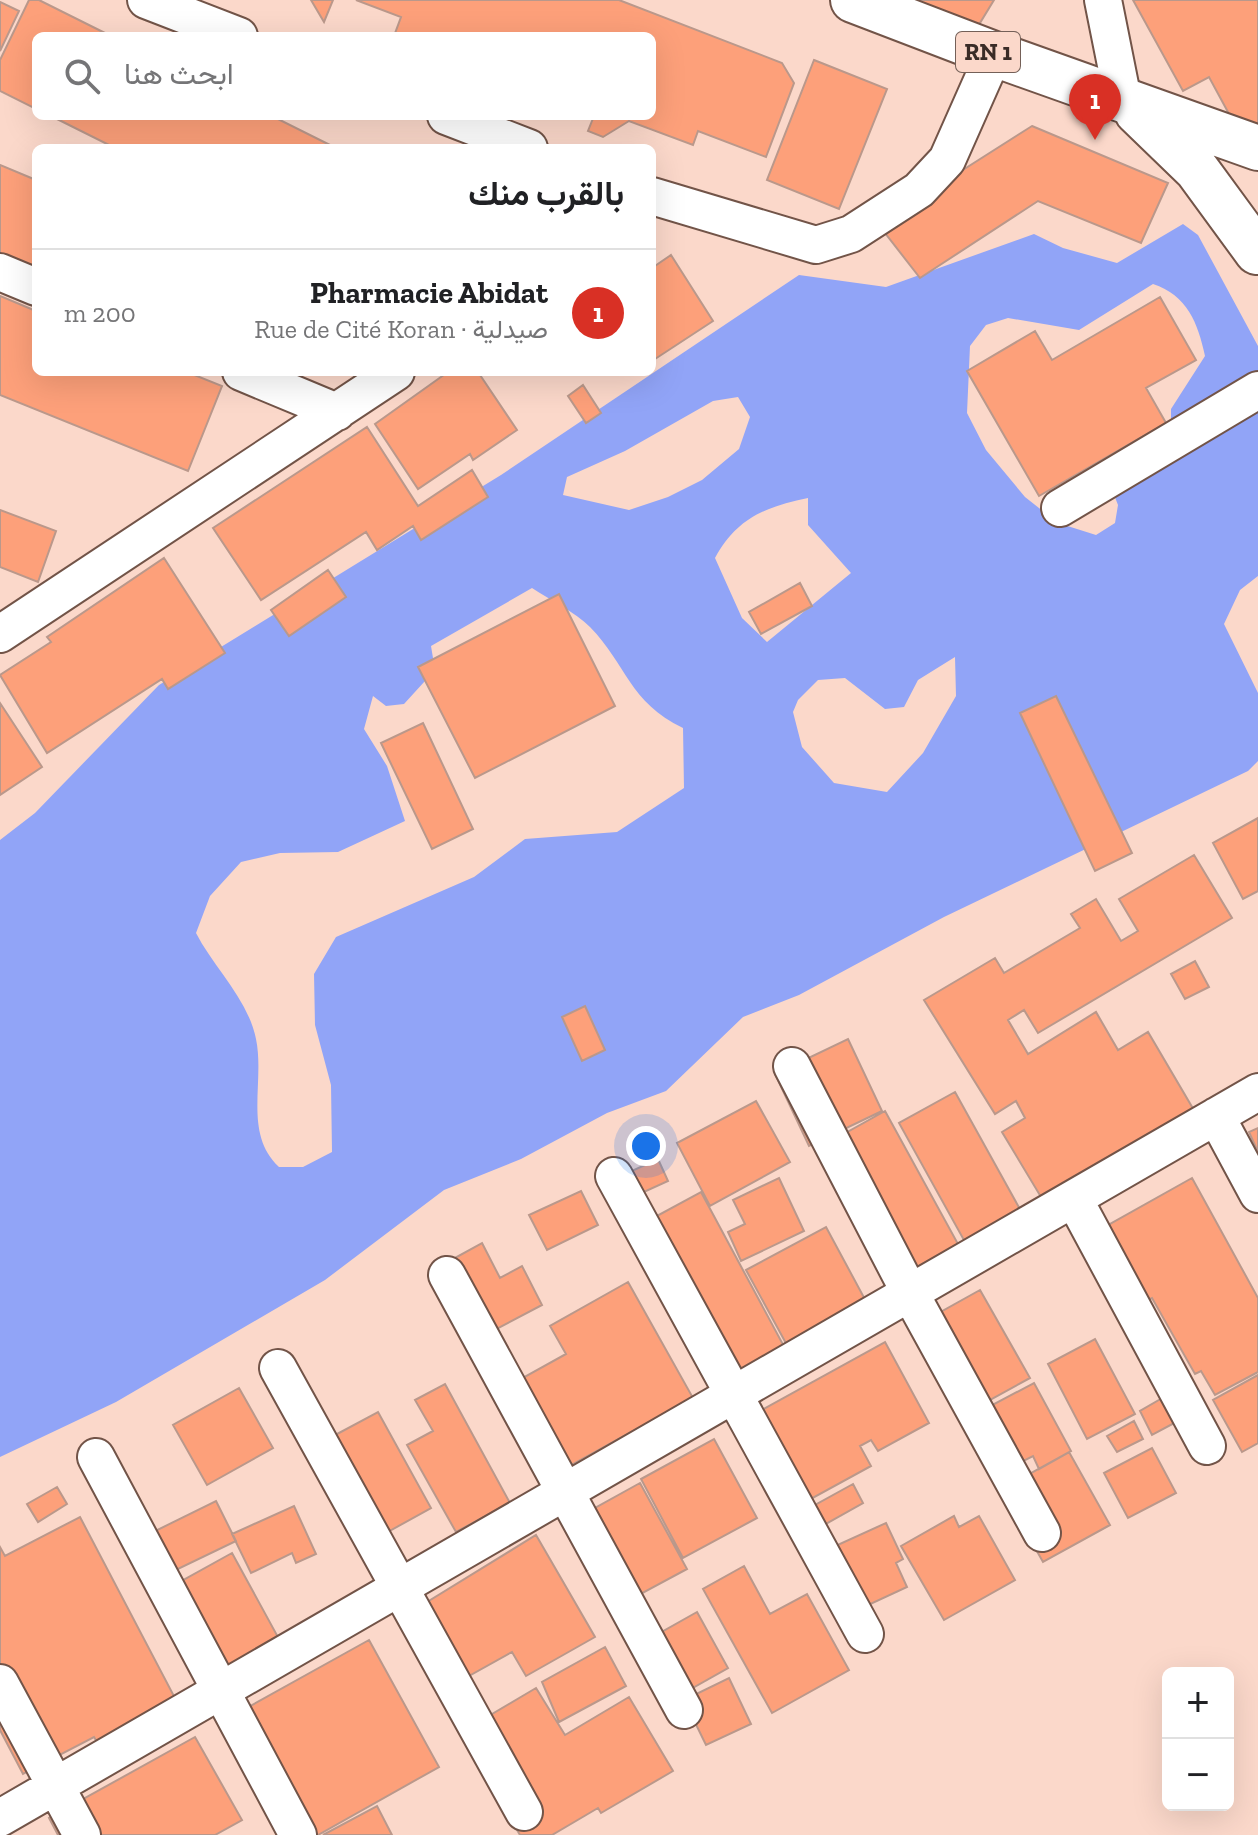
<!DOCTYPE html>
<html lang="ar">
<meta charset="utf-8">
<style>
:root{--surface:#fff;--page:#f6f6f6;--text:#202124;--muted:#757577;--line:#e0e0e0;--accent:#d93025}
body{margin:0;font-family:"Zilla Slab",Vazirmatn,serif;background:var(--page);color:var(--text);direction:rtl}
.controls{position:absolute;right:24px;bottom:24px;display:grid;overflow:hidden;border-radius:12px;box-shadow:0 8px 32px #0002}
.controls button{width:72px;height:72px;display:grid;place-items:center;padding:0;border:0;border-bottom:2px solid var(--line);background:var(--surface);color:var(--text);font:40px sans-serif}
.you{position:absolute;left:646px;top:1146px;width:28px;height:28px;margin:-20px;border:6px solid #fff;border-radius:50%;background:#1a73e8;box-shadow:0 0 0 12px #1a73e833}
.badge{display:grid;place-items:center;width:52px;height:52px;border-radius:50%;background:var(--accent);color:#fff;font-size:26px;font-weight:700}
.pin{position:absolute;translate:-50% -66px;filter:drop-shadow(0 2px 4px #0008)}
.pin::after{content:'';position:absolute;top:42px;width:28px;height:24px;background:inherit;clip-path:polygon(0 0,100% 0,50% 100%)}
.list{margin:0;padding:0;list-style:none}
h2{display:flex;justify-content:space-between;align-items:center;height:104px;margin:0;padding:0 32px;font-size:34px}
h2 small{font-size:26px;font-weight:400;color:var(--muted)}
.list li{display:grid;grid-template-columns:52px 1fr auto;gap:24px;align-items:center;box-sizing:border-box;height:128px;padding:0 32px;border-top:2px solid var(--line)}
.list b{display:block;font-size:30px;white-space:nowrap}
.list p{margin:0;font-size:26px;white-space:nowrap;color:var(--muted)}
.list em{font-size:26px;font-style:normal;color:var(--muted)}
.icon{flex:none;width:44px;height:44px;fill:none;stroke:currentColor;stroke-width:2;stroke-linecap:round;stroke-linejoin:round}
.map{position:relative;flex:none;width:1258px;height:1835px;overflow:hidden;direction:ltr}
.search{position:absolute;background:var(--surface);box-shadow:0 8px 32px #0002;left:32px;top:32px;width:624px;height:88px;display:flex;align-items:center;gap:20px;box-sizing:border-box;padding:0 28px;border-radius:12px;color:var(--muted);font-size:30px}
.panel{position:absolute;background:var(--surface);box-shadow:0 8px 32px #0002;left:32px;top:144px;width:624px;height:232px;border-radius:12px;direction:rtl}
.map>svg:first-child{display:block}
</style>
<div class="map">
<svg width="1258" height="1835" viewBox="0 0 1258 1835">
<rect width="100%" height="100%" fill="#fbd8ca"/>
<path fill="#91a4f7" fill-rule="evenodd" d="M 1183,224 L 1198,235 L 1258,346 L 1258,576 L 1240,590 L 1224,624 L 1258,693 L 1258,761 L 1248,771 L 944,917 L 799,995 L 743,1017 L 666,1091 L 607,1113 L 521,1159 L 444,1190 L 325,1280 L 116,1402 L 0,1457 L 0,840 L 35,813 L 159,685 L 501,475 L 799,275 L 886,287 L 1034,234 L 1063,248 L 1117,263 ZM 1153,284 C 1187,295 1198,323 1205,356 L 1171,409 L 1171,421 L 1111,487 L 1118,505 L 1115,523 L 1096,535 L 1058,523 L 1025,497 L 986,450 L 967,413 L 970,346 L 986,325 L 1008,318 L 1079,330 ZM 738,397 L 750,417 L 739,449 L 702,480 L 668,497 L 629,510 L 563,495 L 567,477 L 625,451 L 713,401 ZM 808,498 L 808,525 L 851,573 L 767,642 L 742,618 L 715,558 C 737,518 765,507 808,498 ZM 532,588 C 550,600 575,612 590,627 C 627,665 629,702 683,728 L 684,788 L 617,832 L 525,839 L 474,877 L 336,937 L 314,974 L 315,1025 L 331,1085 L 332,1152 L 303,1167 L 279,1167 C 243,1133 265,1083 256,1039 C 248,999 214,968 196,933 L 210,896 L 241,862 L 280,853 L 338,852 L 405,821 L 387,766 L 364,729 L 373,696 L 386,706 L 404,704 L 435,670 L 431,646 ZM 955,657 L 956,696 L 923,753 L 887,792 L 834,783 L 802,747 L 793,712 L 798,700 L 818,680 L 845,678 L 885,709 L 904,707 L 918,680 Z"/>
<path fill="#fda07a" stroke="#ba988b" stroke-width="2" d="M 29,0 L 39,0 L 111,36 L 36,36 L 36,109 L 0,91 L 0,60 Z
M 311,0 L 333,0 L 324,22 Z
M 356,0 L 619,0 L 782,63 L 794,83 L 766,157 L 698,131 L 693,145 L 629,121 L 603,137 L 588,131 L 594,116 L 652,116 L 652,36 L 394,36 L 401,17 Z
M 914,0 L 994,0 L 972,36 Z
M 1133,0 L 1258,0 L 1258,126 L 1241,136 L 1209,77 L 1183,91 Z
M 0,2 L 19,11 L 0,51 Z
M 814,60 L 887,89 L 839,209 L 767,180 Z
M 51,116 L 272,116 L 336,148 L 115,148 Z
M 1032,126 L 1168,183 L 1141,243 L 1038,201 L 920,278 L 878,224 Z
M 0,165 L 36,180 L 36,275 L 0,260 Z
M 671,255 L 713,321 L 652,361 L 652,268 Z
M 0,296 L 36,311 L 36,372 L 187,372 L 222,386 L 188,471 L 0,395 Z
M 1160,297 L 1196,360 L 1146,388 L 1166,423 L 1039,496 L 967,371 L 1035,331 L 1052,360 Z
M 448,372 L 478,372 L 517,430 L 473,460 L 470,454 L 418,489 L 375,424 Z
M 583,385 L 601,413 L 586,423 L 568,396 Z
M 367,427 L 418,506 L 472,470 L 488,497 L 421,540 L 413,526 L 377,550 L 366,532 L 261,600 L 213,528 Z
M 0,510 L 56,531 L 38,582 L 0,567 Z
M 164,558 L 225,653 L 168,689 L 162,679 L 47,753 L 0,675 L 51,642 L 47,637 Z
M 328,570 L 346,597 L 289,636 L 271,610 Z
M 800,583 L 812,606 L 761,634 L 749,612 Z
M 559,594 L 615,706 L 475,778 L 418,667 Z
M 1056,696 L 1132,853 L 1095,871 L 1020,713 Z
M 0,703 L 42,767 L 0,795 Z
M 423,723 L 473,829 L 432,849 L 381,743 Z
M 1258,818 L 1258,891 L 1243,899 L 1213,843 Z
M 1194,855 L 1232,918 L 1038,1033 L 1024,1010 L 1008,1020 L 1028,1054 L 1096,1012 L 1118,1050 L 1148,1032 L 1195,1112 L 1044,1202 L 1002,1132 L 1025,1118 L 1016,1101 L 995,1114 L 924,1000 L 995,958 L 1004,973 L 1080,928 L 1071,914 L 1096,899 L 1121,941 L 1138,931 L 1119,899 Z
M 1195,961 L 1209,987 L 1185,999 L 1171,974 Z
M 585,1006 L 605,1050 L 582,1061 L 562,1017 Z
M 848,1039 L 882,1111 L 809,1146 L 775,1074 Z
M 955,1092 L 1021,1211 L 965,1242 L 899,1123 Z
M 756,1101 L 790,1162 L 710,1206 L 677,1143 Z
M 885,1111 L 958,1244 L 890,1282 L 817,1149 Z
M 1258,1128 L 1258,1152 L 1249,1132 Z
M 658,1159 L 668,1181 L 622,1202 L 612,1180 Z
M 779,1178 L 804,1231 L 741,1261 L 728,1232 L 745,1224 L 733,1200 Z
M 1192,1178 L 1258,1298 L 1258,1372 L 1215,1395 L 1201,1371 L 1195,1374 L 1152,1298 L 1144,1302 L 1103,1228 Z
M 581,1191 L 598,1225 L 547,1250 L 529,1215 Z
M 701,1192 L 787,1352 L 717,1389 L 631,1230 Z
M 826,1227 L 868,1305 L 788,1347 L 746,1270 Z
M 482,1243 L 500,1278 L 522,1266 L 542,1305 L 472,1342 L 433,1270 Z
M 628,1282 L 693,1398 L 548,1478 L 499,1391 L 566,1354 L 550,1326 Z
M 980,1290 L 1030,1378 L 961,1416 L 912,1328 Z
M 1095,1339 L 1135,1414 L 1087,1439 L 1048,1364 Z
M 885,1342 L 929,1423 L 878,1451 L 871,1440 L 860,1446 L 871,1466 L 789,1511 L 740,1422 Z
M 1258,1375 L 1258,1443 L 1242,1452 L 1213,1400 Z
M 1034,1383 L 1071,1451 L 1039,1469 L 1033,1456 L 996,1475 L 966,1419 Z
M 445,1384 L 510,1503 L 456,1532 L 407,1445 L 433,1431 L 415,1400 Z
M 239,1388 L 273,1448 L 207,1485 L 173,1425 Z
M 1164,1397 L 1178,1421 L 1152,1435 L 1140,1411 Z
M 378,1412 L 431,1508 L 377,1538 L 324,1441 Z
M 1134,1421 L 1143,1439 L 1117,1452 L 1107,1436 Z
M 714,1439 L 757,1518 L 683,1558 L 641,1479 Z
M 1152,1448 L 1176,1493 L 1128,1518 L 1104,1473 Z
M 1069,1452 L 1110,1525 L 1043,1562 L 1002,1489 Z
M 640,1483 L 687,1569 L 624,1603 L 577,1518 Z
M 853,1484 L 863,1503 L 808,1534 L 797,1515 Z
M 57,1487 L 67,1504 L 38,1522 L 27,1504 Z
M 216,1501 L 236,1541 L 151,1582 L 131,1543 Z
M 294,1506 L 316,1554 L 296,1563 L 292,1553 L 251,1573 L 232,1534 Z
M 954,1516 L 959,1527 L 979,1516 L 1015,1580 L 944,1620 L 901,1546 Z
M 80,1517 L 176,1700 L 97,1742 L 94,1737 L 23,1774 L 0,1730 L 0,1547 L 5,1556 Z
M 886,1523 L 903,1559 L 896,1563 L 907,1587 L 849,1614 L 820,1553 Z
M 536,1535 L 595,1637 L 526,1676 L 512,1652 L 442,1691 L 401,1618 Z
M 232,1553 L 279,1639 L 207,1678 L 160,1593 Z
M 744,1566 L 770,1614 L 807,1594 L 849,1670 L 772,1713 L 703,1589 Z
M 697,1612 L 728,1668 L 675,1698 L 644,1642 Z
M 369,1640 L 439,1767 L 318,1835 L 292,1835 L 227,1719 Z
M 605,1647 L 626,1686 L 559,1722 L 542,1682 Z
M 729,1678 L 751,1724 L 706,1745 L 684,1700 Z
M 536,1688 L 565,1735 L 629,1697 L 673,1771 L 601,1813 L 598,1808 L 552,1835 L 520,1835 L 460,1733 Z
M 195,1737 L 242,1820 L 215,1835 L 58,1835 L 49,1818 Z
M 377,1806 L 392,1835 L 323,1835 Z"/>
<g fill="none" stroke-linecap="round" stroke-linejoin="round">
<defs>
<path id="street" d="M 146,0 L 239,36
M 1103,0 L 1123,100
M 446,116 L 529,148
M 652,196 L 816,245 L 851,234 L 919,190 L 947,160 L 994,54
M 0,272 L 36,287
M 241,372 L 337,412
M 1060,508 L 1258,390
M 0,634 L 396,372
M 792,1066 L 910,1293 L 1042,1533
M 1216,1116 L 1258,1194
M 614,1176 L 865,1634
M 1074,1199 L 1207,1446
M 447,1275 L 684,1710
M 278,1368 L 524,1812
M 96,1457 L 298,1835
M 0,1683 L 82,1835
M 0,1818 L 1258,1092"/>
<path id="primary" d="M 853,0 L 994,54 L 1258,148
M 1137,112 L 1197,170 L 1257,252"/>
</defs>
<use href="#street" stroke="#725448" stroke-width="40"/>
<use href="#primary" stroke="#725448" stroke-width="48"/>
<use href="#street" stroke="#fff" stroke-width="36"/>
<use href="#primary" stroke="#fff" stroke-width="44"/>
</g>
<g text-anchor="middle" stroke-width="6" stroke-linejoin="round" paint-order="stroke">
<rect fill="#fbd8ca" stroke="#746058" stroke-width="2" x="956" y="32" width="64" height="40" rx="6"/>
<g font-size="24" font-weight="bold" fill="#3a2c27">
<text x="988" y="60">RN 1</text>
</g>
</g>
</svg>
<div class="controls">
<button>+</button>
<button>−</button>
</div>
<div class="you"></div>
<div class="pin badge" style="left:1095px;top:140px">1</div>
<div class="search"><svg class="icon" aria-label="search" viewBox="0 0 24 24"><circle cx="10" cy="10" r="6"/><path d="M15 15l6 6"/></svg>ابحث هنا</div>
<section class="panel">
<h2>بالقرب منك<small></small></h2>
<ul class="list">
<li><span class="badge">1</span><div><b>Pharmacie Abidat</b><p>صيدلية · Rue de Cité Koran</p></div><em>200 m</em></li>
</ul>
</section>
</div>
